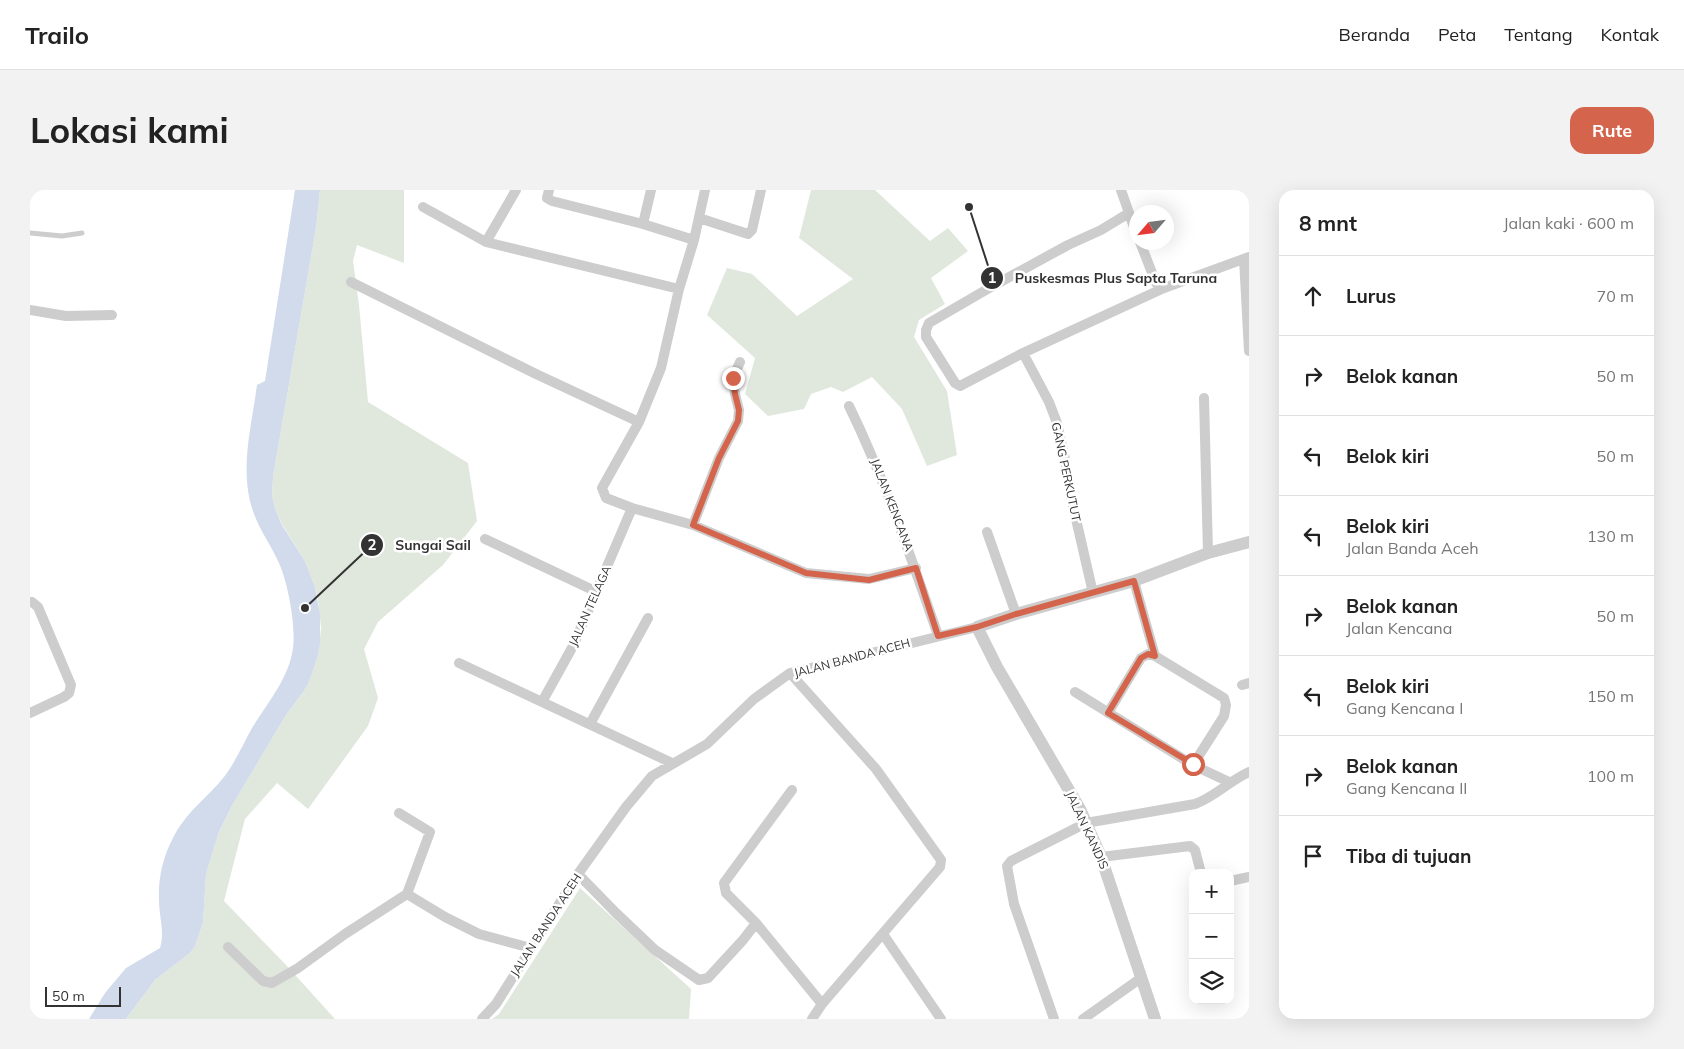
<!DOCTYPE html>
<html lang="id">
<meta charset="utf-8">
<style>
:root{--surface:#fff;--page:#f2f2f2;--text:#222;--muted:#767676;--line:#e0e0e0;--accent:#d4644b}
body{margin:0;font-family:Mulish,sans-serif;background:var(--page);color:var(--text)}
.controls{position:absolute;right:15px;bottom:15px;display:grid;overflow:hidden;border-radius:10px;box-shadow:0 5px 20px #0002}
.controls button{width:45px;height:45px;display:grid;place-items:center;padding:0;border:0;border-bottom:1px solid var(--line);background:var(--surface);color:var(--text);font:25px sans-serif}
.compass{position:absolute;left:1099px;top:15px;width:45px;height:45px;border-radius:50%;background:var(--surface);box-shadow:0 5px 20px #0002;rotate:242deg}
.scale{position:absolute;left:15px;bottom:12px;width:76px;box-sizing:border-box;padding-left:5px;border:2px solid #333;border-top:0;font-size:14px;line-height:18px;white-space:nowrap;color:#333;-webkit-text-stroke:4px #fff;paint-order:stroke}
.stop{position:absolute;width:15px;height:15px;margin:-11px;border:4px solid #d4644b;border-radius:50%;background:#fff}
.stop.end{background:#d4644b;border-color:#fff;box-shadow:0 1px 5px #0008}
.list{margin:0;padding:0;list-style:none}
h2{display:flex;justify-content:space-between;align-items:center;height:65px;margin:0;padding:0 20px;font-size:21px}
h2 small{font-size:16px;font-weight:400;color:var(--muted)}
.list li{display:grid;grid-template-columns:32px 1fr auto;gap:15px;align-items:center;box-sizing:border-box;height:80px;padding:0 20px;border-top:1px solid var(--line)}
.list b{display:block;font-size:19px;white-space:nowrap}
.list p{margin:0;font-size:16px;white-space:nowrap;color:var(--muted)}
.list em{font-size:16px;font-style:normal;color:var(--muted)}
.icon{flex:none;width:28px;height:28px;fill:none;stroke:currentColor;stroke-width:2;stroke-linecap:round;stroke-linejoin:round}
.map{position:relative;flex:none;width:1219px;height:829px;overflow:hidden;border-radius:15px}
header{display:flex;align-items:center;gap:30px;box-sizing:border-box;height:70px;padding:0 25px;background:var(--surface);border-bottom:1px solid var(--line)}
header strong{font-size:24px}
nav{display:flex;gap:28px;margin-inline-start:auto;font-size:18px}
.intro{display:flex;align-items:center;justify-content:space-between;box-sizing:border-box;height:120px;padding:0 30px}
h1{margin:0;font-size:35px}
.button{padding:12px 22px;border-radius:15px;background:var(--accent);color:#fff;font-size:18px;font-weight:700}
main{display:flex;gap:30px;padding:0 30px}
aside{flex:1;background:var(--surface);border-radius:15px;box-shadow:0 5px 20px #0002}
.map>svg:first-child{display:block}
</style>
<header>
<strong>Trailo</strong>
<nav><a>Beranda</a><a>Peta</a><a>Tentang</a><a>Kontak</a></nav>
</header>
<div class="intro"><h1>Lokasi kami</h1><a class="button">Rute</a></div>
<main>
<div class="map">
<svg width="1219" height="829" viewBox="0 0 1219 829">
<rect width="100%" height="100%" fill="#fff"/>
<path fill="#e0e8dd" d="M 290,0 L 374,0 L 374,73 L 327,55 L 323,71 L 329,115 L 338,212 L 438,273 L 447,331 L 413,375 L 348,432 L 334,459 L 348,508 L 338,536 L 278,619 L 247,593 L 215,629 L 194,711 L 258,777 L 305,829 L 96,829 L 125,790 L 160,763 L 165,756 L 173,733 L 176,684 L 189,642 L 202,616 L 256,525 L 274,501 L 279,492 L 288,466 L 291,438 L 288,410 L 285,397 L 275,371 L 252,334 L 245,318 L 242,306 L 243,287 L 286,38 Z
M 781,0 L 845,0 L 900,51 L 918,38 L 938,61 L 901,88 L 915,114 L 889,130 L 884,147 L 917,201 L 927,265 L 897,276 L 872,219 L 842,187 L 813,202 L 801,197 L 781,204 L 774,219 L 738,226 L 715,204 L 725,168 L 677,125 L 697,78 L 722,84 L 767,126 L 823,89 L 769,48 Z
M 550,698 L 661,799 L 659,829 L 462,829 L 469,824 Z"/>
<path fill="#d2dbeb" d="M 265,0 L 290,0 L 286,38 L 243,287 L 242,306 L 245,318 L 252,335 L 275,371 L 285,397 L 290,424 L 290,452 L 288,466 L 279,492 L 274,501 L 256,525 L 202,616 L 189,642 L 176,684 L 173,733 L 165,756 L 160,763 L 125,790 L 96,829 L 59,829 L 75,803 L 96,778 L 130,758 C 135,741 129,728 129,710 C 128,688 133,667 143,648 C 155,623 177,608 194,587 C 205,573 213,554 222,538 C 238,512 259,488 263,458 C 266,436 258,393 249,373 C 239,351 226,336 220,311 C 211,273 222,233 227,195 L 235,191 Z"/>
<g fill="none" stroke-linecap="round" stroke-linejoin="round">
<path stroke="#cdcdcd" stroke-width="5" d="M 0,43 L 32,46 L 52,43"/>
<path stroke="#cdcdcd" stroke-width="10" d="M 519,0 L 517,8 L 522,11 L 613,34 L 664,50
M 675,0 L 664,50 L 649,99 L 631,178 L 609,232 L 572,298 L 576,308 L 602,318 L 663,335 L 776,383 L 839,389 L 886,378
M 1091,0 L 1106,43
M 393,17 L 456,52 L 649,99
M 669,28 L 718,44 L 722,40 L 731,0
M 613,34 L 621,0
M 456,52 L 486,0
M 1110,52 L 1126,93 L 1134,98
M 1214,69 L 1219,161
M 321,92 L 506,184 L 609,232
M 0,120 L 36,126 L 82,125
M 993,163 L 1134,98 L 1219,67
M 1174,208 L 1178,363
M 819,216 C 855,290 881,368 908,445
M 663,335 L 689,268 L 708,231 L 709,220 L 705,204 L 703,188 L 710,172
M 957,342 L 986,424
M 455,349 L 567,402
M 1104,391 L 1125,466
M 1063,403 L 1043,316 L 1034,264 L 1027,233 L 1019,212 L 993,163 L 930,196 L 925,193 L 896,147 L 896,140 L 899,133 L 961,97 L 1038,55 L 1071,40 L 1099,23
M 0,412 L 2,412 L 8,417 L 41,495 L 39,503 L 34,507 L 0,523
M 429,473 L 642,573
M 760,483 L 846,579 L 911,670 L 910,677 L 792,814 L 782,829
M 1212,495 L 1219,493
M 1045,502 L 1163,575 L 1199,592
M 512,512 L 543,456 L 602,318
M 1078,523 L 1111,468 L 1118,464 L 1125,466 L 1194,508 L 1196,515 L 1194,526 L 1163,575
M 560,534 L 618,428
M 762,600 L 694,693 L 696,703 L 726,733 L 792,814
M 1071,667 L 1160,656 L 1165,660 L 1171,683
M 548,684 L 586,723 L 625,760 L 669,790 L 678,788 L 713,750 L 726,733
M 1200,691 L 1219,687
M 377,704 L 415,727 L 449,744 L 501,758
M 853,744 L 911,829
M 198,757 L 233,791 L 242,793 L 268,778 L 315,744 L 377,704 L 400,642 L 369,623
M 452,829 L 466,814 L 548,684 L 596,617 L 622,586 L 677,554 L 724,509 L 760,483 L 947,437
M 1024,829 L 984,714 L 977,676 L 981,671 L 1056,633 L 1165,614 C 1185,607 1199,591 1219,582
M 1053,829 L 1111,788"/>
<path stroke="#cdcdcd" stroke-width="12" d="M 1125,829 L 1071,667 L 1050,619 L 967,477 L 947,437 L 986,424 L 1104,391 L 1178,363 L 1219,352"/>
</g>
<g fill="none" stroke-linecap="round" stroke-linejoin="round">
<path stroke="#d4644b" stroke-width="6" d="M 703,188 L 705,204 L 709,220 L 708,231 L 689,268 L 663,335 L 776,383 L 839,390 L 886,378 L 908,446 L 947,437 L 986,424 L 1104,391 L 1125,466 L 1118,464 L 1111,468 L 1078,523 L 1163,574"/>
</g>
<g text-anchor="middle" stroke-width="5" stroke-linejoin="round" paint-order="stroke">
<g font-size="12" fill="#333" stroke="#fff">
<text transform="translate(1036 282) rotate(78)" y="4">GANG PERKUTUT</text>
<text transform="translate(862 315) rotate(69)" y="4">JALAN KENCANA</text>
<text transform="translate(560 416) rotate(-66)" y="4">JALAN TELAGA</text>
<text transform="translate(822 468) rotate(-15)" y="4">JALAN BANDA ACEH</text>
<text transform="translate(1057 640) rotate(65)" y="4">JALAN KANDIS</text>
<text transform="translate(516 735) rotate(-57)" y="4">JALAN BANDA ACEH</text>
</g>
</g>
<path fill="none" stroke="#333" stroke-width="2" d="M939 17L962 88M275 418L342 355"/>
<g fill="#333" stroke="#fff" stroke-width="2">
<circle cx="939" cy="17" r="5"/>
<circle cx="275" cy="418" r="5"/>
<circle cx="962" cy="88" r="12"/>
<circle cx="342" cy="355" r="12"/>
</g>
<g font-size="15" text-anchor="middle" font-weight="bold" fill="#fff">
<text x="962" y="93">1</text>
<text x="342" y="360">2</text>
</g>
<g font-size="14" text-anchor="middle" font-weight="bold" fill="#333" stroke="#fff" stroke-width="5" stroke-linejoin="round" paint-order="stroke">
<text x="1086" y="93">Puskesmas Plus Sapta Taruna</text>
<text x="403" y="360">Sungai Sail</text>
</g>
</svg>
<div class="controls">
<button>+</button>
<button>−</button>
<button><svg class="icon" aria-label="layers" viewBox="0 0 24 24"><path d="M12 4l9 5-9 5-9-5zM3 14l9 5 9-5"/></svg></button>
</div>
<svg class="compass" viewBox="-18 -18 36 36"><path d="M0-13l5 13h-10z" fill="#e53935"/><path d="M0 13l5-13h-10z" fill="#767676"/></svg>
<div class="scale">50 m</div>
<div class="stop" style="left:1163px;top:574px"></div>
<div class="stop end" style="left:703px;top:188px"></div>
</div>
<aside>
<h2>8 mnt<small>Jalan kaki · 600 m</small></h2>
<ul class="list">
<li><svg class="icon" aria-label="ahead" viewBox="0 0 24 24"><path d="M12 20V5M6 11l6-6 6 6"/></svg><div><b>Lurus</b></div><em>70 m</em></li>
<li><svg class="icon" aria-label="right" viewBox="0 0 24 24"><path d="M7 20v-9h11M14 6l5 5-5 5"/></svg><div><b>Belok kanan</b></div><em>50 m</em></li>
<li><svg class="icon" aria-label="left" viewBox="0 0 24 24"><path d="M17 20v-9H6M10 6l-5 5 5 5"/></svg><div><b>Belok kiri</b></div><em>50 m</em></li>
<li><svg class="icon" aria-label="left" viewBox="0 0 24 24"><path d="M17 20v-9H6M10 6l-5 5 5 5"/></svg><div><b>Belok kiri</b><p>Jalan Banda Aceh</p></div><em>130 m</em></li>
<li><svg class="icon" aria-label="right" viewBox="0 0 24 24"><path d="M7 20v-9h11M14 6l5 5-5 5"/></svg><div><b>Belok kanan</b><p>Jalan Kencana</p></div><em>50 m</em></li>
<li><svg class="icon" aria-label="left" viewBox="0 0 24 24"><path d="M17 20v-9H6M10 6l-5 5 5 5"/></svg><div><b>Belok kiri</b><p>Gang Kencana I</p></div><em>150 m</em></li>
<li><svg class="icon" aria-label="right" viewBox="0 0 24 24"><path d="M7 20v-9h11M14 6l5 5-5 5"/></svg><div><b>Belok kanan</b><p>Gang Kencana II</p></div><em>100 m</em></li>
<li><svg class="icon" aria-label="arrive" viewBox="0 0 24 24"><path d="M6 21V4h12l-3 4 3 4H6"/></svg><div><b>Tiba di tujuan</b></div></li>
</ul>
</aside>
</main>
